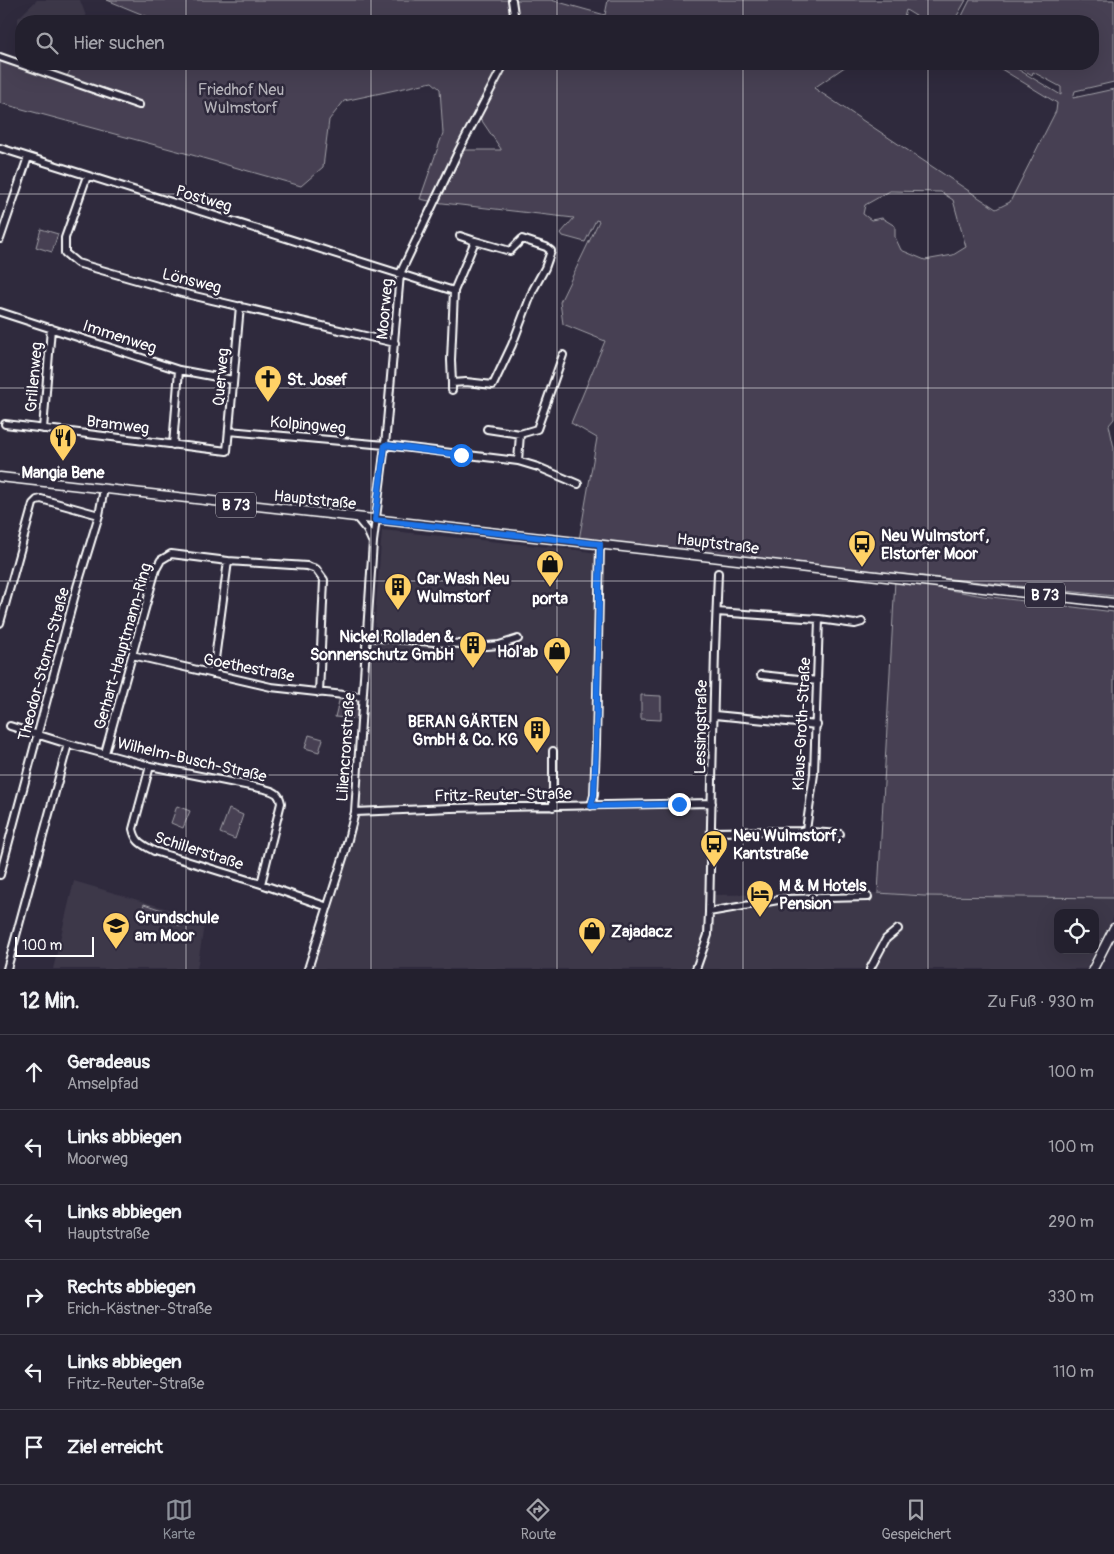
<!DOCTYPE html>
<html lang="de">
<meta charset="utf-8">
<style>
:root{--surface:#23202e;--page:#2f2d3a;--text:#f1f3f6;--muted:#a3a3aa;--line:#403e4a;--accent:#8c9099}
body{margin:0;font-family:Pangolin,sans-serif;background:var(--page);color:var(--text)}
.controls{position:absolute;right:15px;bottom:15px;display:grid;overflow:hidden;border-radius:10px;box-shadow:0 5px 20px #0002}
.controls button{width:45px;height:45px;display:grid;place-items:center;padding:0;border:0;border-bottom:1px solid var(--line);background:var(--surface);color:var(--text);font:25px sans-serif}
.scale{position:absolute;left:15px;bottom:12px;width:79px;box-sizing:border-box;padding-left:5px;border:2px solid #fff;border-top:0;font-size:14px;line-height:18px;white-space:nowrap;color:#fff;-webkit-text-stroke:4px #2f2a3d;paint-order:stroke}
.stop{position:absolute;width:15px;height:15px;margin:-11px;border:4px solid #1a73e8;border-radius:50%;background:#fff}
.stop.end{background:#1a73e8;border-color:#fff;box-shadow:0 1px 5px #0008}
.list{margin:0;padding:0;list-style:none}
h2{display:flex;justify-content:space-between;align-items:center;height:65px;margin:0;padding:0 20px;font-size:21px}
h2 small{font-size:16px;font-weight:400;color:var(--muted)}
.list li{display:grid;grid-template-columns:32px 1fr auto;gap:15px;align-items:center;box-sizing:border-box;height:75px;padding:0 20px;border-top:1px solid var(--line)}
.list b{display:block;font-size:19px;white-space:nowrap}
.list p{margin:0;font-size:16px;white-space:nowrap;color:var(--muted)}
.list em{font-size:16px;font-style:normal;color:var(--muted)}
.icon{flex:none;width:28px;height:28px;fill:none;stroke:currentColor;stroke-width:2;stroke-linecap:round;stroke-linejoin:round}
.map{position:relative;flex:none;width:1114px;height:969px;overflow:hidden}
.search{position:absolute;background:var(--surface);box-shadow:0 5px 20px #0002;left:15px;right:15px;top:15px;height:55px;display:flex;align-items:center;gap:12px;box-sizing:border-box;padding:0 18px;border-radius:20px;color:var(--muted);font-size:19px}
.sheet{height:515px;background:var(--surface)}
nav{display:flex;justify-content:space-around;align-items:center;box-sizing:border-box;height:70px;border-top:1px solid var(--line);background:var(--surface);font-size:14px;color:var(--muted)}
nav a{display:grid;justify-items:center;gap:2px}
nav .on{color:var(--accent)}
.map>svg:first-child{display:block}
</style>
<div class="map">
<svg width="1114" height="969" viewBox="0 0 1114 969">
<rect width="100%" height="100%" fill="#2f2a3d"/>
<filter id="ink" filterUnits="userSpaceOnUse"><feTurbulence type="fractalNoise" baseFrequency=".02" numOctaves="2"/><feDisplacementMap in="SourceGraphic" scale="10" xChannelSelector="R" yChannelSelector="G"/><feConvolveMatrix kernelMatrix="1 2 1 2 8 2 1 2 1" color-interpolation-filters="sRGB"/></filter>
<g filter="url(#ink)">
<path fill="#3c3749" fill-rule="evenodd" d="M 37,0 L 80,0 L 88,21 L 21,21 L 21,32 L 18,29 L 18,18 Z
M 382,530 L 577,550 L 603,554 L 599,803 L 713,802 L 711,895 L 878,893 L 924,896 L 1114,898 L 1114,917 L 1086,969 L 310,969 L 359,814 ZM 1058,913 L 1095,913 L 1095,950 L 1058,950 Z
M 74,881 L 205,920 L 197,969 L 53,969 Z"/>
<path fill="#464152" stroke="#a2a0a8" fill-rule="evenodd" d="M 107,0 L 551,0 L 605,15 L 608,0 L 966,0 L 954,21 L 924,21 L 906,10 L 903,21 L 150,21 L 151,18 Z
M 970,0 L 1114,0 L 1114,82 L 1075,91 L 1073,98 L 1114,89 L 1114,419 L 1109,425 L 1114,448 L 1114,596 L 579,540 L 597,438 L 571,423 L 605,341 L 563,324 L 560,302 L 599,221 L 596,220 L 585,242 L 563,236 L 561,233 L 574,218 L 434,202 L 420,199 L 443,133 L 440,89 L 432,82 L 344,101 L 329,120 L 323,167 L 301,186 L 185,153 L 0,103 L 0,59 L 64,81 L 74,64 L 849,64 L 814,88 L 996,209 L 1010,202 L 1056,111 L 1057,103 L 993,64 L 1009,64 L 1061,95 L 1061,87 L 1033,72 L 1032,75 L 1014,64 L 1093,64 L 1093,21 L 962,21 L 962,16 ZM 478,115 L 501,149 L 501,150 L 459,150 ZM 890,191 L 941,192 L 953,200 L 966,247 L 953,255 L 925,260 L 901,250 L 895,237 L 895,226 L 882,218 L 871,220 L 863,214 L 865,205 Z
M 41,229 L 58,234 L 52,252 L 36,247 Z
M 895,580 L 983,596 L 1114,612 L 1114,898 L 924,896 L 878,893 Z
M 641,695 L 661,696 L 661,720 L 641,719 Z
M 340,697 L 358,699 L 357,719 L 335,717 Z
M 309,735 L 323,739 L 319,752 L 305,748 Z
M 177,806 L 190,811 L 183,828 L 171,823 Z
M 229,809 L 243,815 L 235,839 L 220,833 Z
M 144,904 L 162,910 L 159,919 L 141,913 Z
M 166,911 L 184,917 L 181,926 L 163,920 Z"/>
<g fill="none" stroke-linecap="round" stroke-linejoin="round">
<defs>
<path id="minor" d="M 512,0 L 515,21
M 0,57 L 139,105
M 0,148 L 454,291
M 87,176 L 65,238 L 65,253 L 77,263 L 182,293 L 395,343
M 460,236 L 475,241
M 0,239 L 28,157
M 522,239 L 546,247 L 551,251 L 545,268 L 533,290 L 512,345 L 493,385 L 466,382 L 452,383 L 451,360 L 454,291 L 475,241 L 510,251 Z
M 0,312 L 179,370 L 233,380
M 452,383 L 452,390
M 5,424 L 227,451 L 240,306
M 43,429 L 51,328
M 487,429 L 520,434
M 229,431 L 385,445 L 518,461 L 538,467 L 578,484
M 173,445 L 179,370
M 518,461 L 520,434 L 537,429 L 563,355
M 357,518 L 367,530 L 372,541
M 717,612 L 819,619 L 855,624 L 862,622
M 0,623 L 33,504 L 37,500 L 41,499 L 99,515
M 366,637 L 487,646 L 499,645 L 518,639
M 132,655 L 271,687 L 362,697
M 213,674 L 228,561
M 761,675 L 818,681
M 715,715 L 817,725
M 10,726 L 68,744 L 150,766 L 265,789 C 274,792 279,792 281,803 L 261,884
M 105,753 L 156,569 L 161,560 L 171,554 L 228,561 L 307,566 L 316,569 L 324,580 L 319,693
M 150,766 L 133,829 C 136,843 142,844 154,851 L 261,884 L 328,907
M 591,806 L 594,795 L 596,744 L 600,544
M 553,807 L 553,751
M 355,812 L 451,808 L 712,803
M 806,830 L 814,774 L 819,619
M 711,832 L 801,831 L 806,830 L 812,832 L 840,834
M 0,875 L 77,587 L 99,515 L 104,489
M 709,912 L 784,899 L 868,897
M 7,969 L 68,744
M 308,969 L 344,855 L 355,812 L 373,542 L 385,445 L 400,274 L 459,150 L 504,64
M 696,969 L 708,935 L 709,912 L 715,650 L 718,573
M 870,969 L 886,939 L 898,929"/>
<path id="major" d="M 0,477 C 371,519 743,560 1114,603
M 1093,969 L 1114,928"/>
</defs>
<use href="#minor" stroke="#fff" stroke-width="10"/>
<use href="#major" stroke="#fff" stroke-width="11"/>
<use href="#minor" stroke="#2f2a3d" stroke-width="6"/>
<use href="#major" stroke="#2f2a3d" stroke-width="8"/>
</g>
</g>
<g fill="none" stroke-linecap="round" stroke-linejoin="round" filter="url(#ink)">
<path stroke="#1a73e8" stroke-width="6" d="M 461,455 L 385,445 L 375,520 L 600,544 L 596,744 L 594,795 L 591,806 L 679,804"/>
</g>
<path fill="none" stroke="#fff" stroke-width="1" stroke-opacity="0.55" d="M 186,0 L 186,21M 371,0 L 371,21M 557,0 L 557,21M 743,0 L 743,21M 928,0 L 928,21M 186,64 L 186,969M 371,64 L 371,969M 557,64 L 557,969M 743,64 L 743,969M 928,64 L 928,969M 0,194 L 1114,194M 0,388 L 1114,388M 0,581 L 1114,581M 0,775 L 1114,775"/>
<defs>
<symbol id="church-pin" viewBox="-11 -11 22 30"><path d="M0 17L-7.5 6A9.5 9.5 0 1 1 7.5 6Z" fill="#ffd166" stroke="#2f2a3d"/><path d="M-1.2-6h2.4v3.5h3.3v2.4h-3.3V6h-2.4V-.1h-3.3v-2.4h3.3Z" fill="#111"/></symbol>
<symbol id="restaurant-pin" viewBox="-11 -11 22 30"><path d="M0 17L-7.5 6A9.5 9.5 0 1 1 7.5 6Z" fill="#ffd166" stroke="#2f2a3d"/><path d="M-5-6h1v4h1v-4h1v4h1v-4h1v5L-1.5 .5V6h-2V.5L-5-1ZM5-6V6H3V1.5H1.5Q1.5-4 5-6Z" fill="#111"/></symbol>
<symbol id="bus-pin" viewBox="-11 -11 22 30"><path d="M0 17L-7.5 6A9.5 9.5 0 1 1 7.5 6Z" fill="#ffd166" stroke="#2f2a3d"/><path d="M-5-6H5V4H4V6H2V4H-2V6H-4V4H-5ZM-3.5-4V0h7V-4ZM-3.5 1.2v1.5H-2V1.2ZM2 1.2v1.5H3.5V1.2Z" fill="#111"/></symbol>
<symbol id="shop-pin" viewBox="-11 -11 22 30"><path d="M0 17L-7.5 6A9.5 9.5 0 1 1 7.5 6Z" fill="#ffd166" stroke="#2f2a3d"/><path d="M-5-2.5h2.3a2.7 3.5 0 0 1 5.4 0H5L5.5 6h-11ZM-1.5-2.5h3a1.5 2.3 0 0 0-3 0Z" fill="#111"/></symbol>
<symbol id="building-pin" viewBox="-11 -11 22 30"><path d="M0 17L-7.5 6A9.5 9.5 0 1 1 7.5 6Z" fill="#ffd166" stroke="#2f2a3d"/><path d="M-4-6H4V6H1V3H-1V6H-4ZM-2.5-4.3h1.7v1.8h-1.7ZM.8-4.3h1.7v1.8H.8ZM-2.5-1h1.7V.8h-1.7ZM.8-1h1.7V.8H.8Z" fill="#111"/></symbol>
<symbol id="hotel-pin" viewBox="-11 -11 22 30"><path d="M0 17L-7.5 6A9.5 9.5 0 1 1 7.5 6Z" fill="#ffd166" stroke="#2f2a3d"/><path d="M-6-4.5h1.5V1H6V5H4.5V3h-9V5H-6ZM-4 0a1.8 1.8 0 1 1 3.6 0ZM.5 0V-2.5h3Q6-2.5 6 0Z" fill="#111"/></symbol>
<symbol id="school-pin" viewBox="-11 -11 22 30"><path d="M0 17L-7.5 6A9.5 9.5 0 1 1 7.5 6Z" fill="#ffd166" stroke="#2f2a3d"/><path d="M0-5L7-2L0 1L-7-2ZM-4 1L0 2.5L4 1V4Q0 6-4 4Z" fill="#111"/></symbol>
</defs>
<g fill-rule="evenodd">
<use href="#church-pin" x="252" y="363" width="32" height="43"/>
<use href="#restaurant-pin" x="47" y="422" width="32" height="43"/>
<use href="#bus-pin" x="846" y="528" width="32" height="43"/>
<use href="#shop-pin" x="534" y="548" width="32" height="43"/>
<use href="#building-pin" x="382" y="571" width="32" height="43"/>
<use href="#building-pin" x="457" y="629" width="32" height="43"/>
<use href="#shop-pin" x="541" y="635" width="32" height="43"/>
<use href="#building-pin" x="521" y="714" width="32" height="43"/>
<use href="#bus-pin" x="698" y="828" width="32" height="43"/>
<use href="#hotel-pin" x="744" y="878" width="32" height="43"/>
<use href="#school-pin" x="100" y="910" width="32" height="43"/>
<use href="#shop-pin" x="576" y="915" width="32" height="43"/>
</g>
<g text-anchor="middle" stroke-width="5" stroke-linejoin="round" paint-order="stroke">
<g fill="#2f2a3d" stroke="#c1bfc5" stroke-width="1">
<rect x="216" y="492.5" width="40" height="25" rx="4"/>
<rect x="1025" y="582.5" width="40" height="25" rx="4"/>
</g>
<g font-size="15" font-weight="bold" fill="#fff">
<text x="236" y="510">B 73</text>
<text x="1045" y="600">B 73</text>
</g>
<g font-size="16" fill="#b5b3ba" stroke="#2f2a3d">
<text x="241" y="95">Friedhof Neu<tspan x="241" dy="18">Wulmstorf</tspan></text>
</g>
<g font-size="16" fill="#fff" stroke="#2f2a3d">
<text transform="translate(204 198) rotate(17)" y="6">Postweg</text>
<text transform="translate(192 280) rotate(14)" y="6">Lönsweg</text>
<text transform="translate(384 309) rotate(-85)" y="6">Moorweg</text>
<text transform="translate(120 336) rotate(18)" y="6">Immenweg</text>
<text transform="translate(33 377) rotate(-85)" y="6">Grillenweg</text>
<text transform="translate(220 377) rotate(-85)" y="6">Querweg</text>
<text transform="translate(118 424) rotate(7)" y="6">Bramweg</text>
<text transform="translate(308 424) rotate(5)" y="6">Kolpingweg</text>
<text transform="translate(315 499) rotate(6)" y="6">Hauptstraße</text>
<text transform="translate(718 543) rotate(7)" y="6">Hauptstraße</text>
<text transform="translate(122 646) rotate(-74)" y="6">Gerhart-Hauptmann-Ring</text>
<text transform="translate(43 664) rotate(-75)" y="6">Theodor-Storm-Straße</text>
<text transform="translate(249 667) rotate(11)" y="6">Goethestraße</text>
<text transform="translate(801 724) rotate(-87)" y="6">Klaus-Groth-Straße</text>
<text transform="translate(700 727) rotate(-89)" y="6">Lessingstraße</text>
<text transform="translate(345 747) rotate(-86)" y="6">Liliencronstraße</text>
<text transform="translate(192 759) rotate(13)" y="6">Wilhelm-Busch-Straße</text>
<text transform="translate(503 794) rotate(-1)" y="6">Fritz-Reuter-Straße</text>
<text transform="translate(199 850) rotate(18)" y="6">Schillerstraße</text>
</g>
<g font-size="16" font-weight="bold" fill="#fff" stroke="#2f2a3d" text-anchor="start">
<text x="287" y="385">St. Josef</text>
<text x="63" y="478" text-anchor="middle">Mangia Bene</text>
<text x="881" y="541">Neu Wulmstorf,<tspan x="881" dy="18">Elstorfer Moor</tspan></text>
<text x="417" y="584">Car Wash Neu<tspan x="417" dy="18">Wulmstorf</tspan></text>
<text x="550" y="604" text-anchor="middle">porta</text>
<text x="454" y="642" text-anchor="end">Nickel Rolladen &amp;<tspan x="454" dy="18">Sonnenschutz GmbH</tspan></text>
<text x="538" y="657" text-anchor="end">Hol'ab</text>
<text x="518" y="727" text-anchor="end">BERAN GÄRTEN<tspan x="518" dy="18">GmbH &amp; Co. KG</tspan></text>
<text x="733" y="841">Neu Wulmstorf,<tspan x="733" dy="18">Kantstraße</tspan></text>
<text x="779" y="891">M &amp; M Hotels<tspan x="779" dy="18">Pension</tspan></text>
<text x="135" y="923">Grundschule<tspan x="135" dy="18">am Moor</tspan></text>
<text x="611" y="937">Zajadacz</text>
</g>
</g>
</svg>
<div class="controls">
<button><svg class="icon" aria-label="locate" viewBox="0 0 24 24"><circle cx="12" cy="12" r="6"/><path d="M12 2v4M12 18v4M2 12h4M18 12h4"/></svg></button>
</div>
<div class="scale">100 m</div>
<div class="stop" style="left:461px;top:455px"></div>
<div class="stop end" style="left:679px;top:804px"></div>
<div class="search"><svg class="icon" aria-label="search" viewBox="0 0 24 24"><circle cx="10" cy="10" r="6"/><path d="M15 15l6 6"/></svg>Hier suchen</div>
</div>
<section class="sheet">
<h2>12 Min.<small>Zu Fuß · 930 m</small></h2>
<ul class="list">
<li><svg class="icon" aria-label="ahead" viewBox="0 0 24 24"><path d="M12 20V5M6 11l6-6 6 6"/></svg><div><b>Geradeaus</b><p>Amselpfad</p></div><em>100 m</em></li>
<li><svg class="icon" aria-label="left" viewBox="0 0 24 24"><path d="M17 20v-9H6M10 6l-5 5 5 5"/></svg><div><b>Links abbiegen</b><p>Moorweg</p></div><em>100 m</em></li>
<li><svg class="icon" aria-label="left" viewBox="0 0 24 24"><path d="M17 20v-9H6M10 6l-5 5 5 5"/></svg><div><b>Links abbiegen</b><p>Hauptstraße</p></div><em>290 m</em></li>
<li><svg class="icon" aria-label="right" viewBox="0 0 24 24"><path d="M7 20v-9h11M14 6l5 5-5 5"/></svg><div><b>Rechts abbiegen</b><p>Erich-Kästner-Straße</p></div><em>330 m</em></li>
<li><svg class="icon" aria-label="left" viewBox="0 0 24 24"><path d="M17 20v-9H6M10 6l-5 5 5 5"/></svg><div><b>Links abbiegen</b><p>Fritz-Reuter-Straße</p></div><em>110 m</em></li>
<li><svg class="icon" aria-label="arrive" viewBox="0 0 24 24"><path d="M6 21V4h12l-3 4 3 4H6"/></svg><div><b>Ziel erreicht</b></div></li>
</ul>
</section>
<nav>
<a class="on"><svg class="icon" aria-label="map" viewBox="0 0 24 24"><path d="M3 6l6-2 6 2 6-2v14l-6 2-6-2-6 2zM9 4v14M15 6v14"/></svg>Karte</a>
<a><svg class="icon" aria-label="directions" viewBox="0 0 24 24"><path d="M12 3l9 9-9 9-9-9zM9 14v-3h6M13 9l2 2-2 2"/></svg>Route</a>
<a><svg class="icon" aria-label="saved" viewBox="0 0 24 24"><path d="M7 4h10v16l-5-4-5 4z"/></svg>Gespeichert</a>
</nav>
